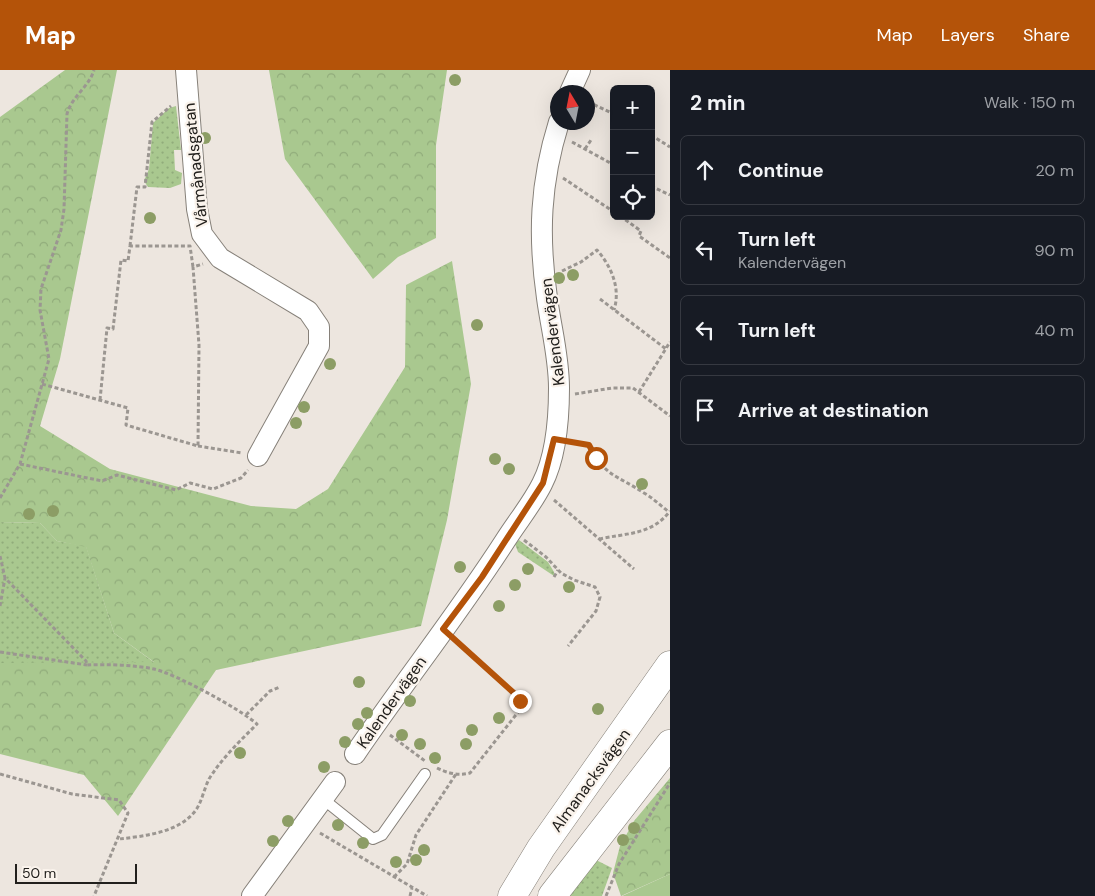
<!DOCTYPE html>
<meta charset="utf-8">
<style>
:root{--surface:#171b24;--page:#20242c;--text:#f1f3f6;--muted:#9ea1a6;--line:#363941;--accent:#b45309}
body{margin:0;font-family:"DM Sans",sans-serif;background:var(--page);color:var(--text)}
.controls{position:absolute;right:15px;top:15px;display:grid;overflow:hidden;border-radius:8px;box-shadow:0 5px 20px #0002}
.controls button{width:45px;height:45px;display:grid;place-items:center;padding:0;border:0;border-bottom:1px solid var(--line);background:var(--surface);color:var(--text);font:25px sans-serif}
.compass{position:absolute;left:550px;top:15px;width:45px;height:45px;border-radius:50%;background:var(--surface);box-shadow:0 5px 20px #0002;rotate:350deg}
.scale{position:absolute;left:15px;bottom:12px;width:122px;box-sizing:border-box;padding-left:5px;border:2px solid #22201d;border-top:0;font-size:14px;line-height:18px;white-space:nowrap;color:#22201d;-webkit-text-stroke:4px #faf3ec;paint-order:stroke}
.stop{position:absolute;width:15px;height:15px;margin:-11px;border:4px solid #b45309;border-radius:50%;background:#fff}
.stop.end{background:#b45309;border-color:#fff;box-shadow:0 1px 5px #0008}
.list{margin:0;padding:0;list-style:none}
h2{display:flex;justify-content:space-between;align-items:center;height:65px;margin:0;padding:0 20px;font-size:21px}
h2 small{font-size:16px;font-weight:400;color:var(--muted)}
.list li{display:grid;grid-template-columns:32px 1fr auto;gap:15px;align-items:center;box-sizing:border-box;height:70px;margin:0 10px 10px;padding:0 10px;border:1px solid var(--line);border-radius:8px}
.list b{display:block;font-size:19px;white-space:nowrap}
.list p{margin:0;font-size:16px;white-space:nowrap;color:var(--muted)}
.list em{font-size:16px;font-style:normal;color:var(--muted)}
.icon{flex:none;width:28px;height:28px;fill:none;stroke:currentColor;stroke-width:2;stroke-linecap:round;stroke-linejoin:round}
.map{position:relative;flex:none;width:670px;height:826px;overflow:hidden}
header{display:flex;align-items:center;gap:30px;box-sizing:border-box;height:70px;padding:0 25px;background:var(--accent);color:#fff}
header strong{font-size:24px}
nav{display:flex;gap:28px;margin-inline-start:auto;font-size:18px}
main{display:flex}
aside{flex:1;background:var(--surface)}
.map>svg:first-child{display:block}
</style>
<header>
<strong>Map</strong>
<nav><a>Map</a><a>Layers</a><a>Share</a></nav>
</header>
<main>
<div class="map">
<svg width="670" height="826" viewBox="0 0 670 826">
<defs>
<pattern id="grass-dots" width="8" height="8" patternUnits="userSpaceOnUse" patternTransform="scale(1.25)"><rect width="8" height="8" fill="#a9c88f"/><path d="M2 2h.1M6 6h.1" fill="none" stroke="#91ac7b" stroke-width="1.8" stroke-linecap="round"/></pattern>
<pattern id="forest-crowns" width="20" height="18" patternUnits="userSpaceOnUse" patternTransform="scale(1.25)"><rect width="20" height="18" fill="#a9c88f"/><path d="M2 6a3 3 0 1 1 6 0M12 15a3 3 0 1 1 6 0" fill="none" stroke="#91ac7b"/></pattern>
</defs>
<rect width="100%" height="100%" fill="#ede6df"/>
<path fill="url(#grass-dots)" d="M 176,36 L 181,80 L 174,80 L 175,100 L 182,103 L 181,114 L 170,118 L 148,117 L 144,111 L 149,99 L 153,53 L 169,38 Z
M 0,452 L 40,453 L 57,471 L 86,476 L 114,563 L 155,593 L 0,593 Z
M 519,470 L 548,492 L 554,502 L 554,506 L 518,482 L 515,474 Z
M 596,790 L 612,798 L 602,826 L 567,826 Z"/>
<path fill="url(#forest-crowns)" d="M 65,0 L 117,0 L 60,289 L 40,356 L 110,399 L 251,436 L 296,439 L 328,419 L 405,297 L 406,215 L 452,191 L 471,314 L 447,450 L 421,556 L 216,600 L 118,746 L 84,705 L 0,684 L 0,593 L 154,592 L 114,563 L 86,477 L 57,471 L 40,453 L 0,452 L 0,47 Z
M 269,0 L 447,0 L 436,75 L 436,168 L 398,187 L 373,209 L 285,89 Z
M 670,708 L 670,804 L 621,826 L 613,803 L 620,776 L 634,751 Z"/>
<path fill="#a9c88f" d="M 670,804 L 670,826 L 622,826 Z"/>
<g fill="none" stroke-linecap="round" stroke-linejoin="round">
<defs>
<path id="service" d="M 323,729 L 373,769 L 382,765 L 425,704"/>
<path id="minor" d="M 186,0 L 197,139 L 202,164 L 220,188 L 308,241 L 319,257 L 319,276 L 258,386
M 570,22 L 580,0
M 355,684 C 404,612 458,544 505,471 C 517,452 532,434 542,414 C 556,387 559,347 559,318 C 559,287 551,258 547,228 C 538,165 540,113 559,52
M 252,826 L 335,712"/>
<path id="secondary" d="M 512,826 L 541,778 L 670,595
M 552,826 L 670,674"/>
</defs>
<use href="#service" stroke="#868079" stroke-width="12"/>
<use href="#minor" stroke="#868079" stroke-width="22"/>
<use href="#secondary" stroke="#868079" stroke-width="29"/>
<path stroke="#9b9691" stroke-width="3" stroke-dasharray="4 2.5" stroke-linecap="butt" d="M 588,32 L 614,44
M 651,65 L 670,77
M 572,72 L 614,95
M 585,79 L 591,70
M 563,108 L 614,142
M 651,110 L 652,108
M 651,116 L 670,125
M 620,146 L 641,161 L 639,166 L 670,188
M 130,176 L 137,117 L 145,117 L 152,52 L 171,36
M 562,201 L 581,192 L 597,180 C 611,196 621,218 614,240
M 600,229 L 666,279
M 42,314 L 128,338 L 126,355 L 198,376 L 199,275 L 193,197 L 203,194
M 639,322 L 670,272
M 575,324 L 612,318 L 633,318 L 670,346
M 100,330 L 107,258 L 113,259 L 121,190 L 128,191 L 130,176 L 190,176 L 193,197
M 572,372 L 589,375 C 605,407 617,405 644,423 C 653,428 661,436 669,442
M 198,376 L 242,383
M 20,394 L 102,411 L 117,405 L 176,420 L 190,413 L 213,419 L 241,408 L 248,400
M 0,428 L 20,394 L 49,289 L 40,240 L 41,219 L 61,160 L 64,139 L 67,44 C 72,26 89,17 94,0
M 554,430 L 634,499
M 599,469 C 627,463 652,465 670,441
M 524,470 L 546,487 L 561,503 L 574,510 L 595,517 L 600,527 L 596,541 L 568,576
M 0,486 L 5,508 L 86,591 L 87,595 C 107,594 134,595 154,599 C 176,604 240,639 257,654 C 240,671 222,688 209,709 C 204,719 202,731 196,740 C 179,763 144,766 119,769
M 554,507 L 558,500
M 0,536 L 5,508
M 0,582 L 87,595
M 246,645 L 270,621 L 280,617
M 390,665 L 425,691
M 437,698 C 447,703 458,706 470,703 L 519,641 L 520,631 L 515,624 L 457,572
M 0,704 L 72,724 L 119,730 L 128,743 L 94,826
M 320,763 L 427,826
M 394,807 L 407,794 L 416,765 L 456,704
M 410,826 L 412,818
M 606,826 L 619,794 L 670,713"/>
<use href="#service" stroke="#fff" stroke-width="10"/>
<use href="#minor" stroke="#fff" stroke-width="20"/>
<use href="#secondary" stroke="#fff" stroke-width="28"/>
</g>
<g fill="#8c9d65">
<circle cx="455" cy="10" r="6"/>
<circle cx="205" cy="68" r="6"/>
<circle cx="150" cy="148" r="6"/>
<circle cx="573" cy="205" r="6"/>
<circle cx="559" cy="208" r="6"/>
<circle cx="477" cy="255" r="6"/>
<circle cx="330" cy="294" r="6"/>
<circle cx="304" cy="337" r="6"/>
<circle cx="296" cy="353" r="6"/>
<circle cx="495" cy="389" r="6"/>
<circle cx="509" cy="399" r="6"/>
<circle cx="642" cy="414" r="6"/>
<circle cx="53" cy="441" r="6"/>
<circle cx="29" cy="444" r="6"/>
<circle cx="460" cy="497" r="6"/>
<circle cx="528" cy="499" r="6"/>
<circle cx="515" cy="515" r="6"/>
<circle cx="569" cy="517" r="6"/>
<circle cx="499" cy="536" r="6"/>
<circle cx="359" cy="612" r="6"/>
<circle cx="410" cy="631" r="6"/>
<circle cx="598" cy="639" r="6"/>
<circle cx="367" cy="643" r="6"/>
<circle cx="499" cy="648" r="6"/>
<circle cx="358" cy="654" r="6"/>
<circle cx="472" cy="660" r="6"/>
<circle cx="402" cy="665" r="6"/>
<circle cx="345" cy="672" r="6"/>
<circle cx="420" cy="674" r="6"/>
<circle cx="466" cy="674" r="6"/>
<circle cx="240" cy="683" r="6"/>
<circle cx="435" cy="688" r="6"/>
<circle cx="324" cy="697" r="6"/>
<circle cx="288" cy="751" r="6"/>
<circle cx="338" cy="755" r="6"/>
<circle cx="634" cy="758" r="6"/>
<circle cx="623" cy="770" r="6"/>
<circle cx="273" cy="771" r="6"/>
<circle cx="363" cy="773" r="6"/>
<circle cx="424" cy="780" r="6"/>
<circle cx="416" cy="790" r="6"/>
<circle cx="396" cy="792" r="6"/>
</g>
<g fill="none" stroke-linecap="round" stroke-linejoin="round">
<path stroke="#b45309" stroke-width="6" d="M 520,631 L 515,624 L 443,559 L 482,507 L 543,413 L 554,369 L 589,375 L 596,388"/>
</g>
<g text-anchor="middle" stroke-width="4.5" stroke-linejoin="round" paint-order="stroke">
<g font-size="16" fill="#22201d" stroke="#faf3ec">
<text transform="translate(195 95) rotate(-96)" y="6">Vårmånadsgatan</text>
<text transform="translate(552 262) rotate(-97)" y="6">Kalendervägen</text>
<text transform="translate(391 632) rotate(-55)" y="6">Kalendervägen</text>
<text transform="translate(590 710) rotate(-54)" y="6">Almanacksvägen</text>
</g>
</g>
</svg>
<div class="controls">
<button>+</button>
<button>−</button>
<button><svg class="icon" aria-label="locate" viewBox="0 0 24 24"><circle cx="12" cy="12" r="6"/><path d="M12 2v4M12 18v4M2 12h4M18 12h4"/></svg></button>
</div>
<svg class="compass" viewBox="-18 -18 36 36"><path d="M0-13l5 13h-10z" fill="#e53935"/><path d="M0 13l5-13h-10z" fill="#9ea1a6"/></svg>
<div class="scale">50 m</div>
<div class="stop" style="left:596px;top:388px"></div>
<div class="stop end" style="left:520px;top:631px"></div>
</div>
<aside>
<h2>2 min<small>Walk · 150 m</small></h2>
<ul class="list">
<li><svg class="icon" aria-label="ahead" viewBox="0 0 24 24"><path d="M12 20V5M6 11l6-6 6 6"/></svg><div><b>Continue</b></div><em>20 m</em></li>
<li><svg class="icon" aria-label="left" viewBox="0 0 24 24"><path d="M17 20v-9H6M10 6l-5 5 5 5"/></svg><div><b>Turn left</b><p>Kalendervägen</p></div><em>90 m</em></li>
<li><svg class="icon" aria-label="left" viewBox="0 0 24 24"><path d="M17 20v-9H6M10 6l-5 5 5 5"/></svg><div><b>Turn left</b></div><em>40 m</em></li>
<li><svg class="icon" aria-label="arrive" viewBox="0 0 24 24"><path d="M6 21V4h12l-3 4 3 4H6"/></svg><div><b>Arrive at destination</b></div></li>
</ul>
</aside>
</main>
